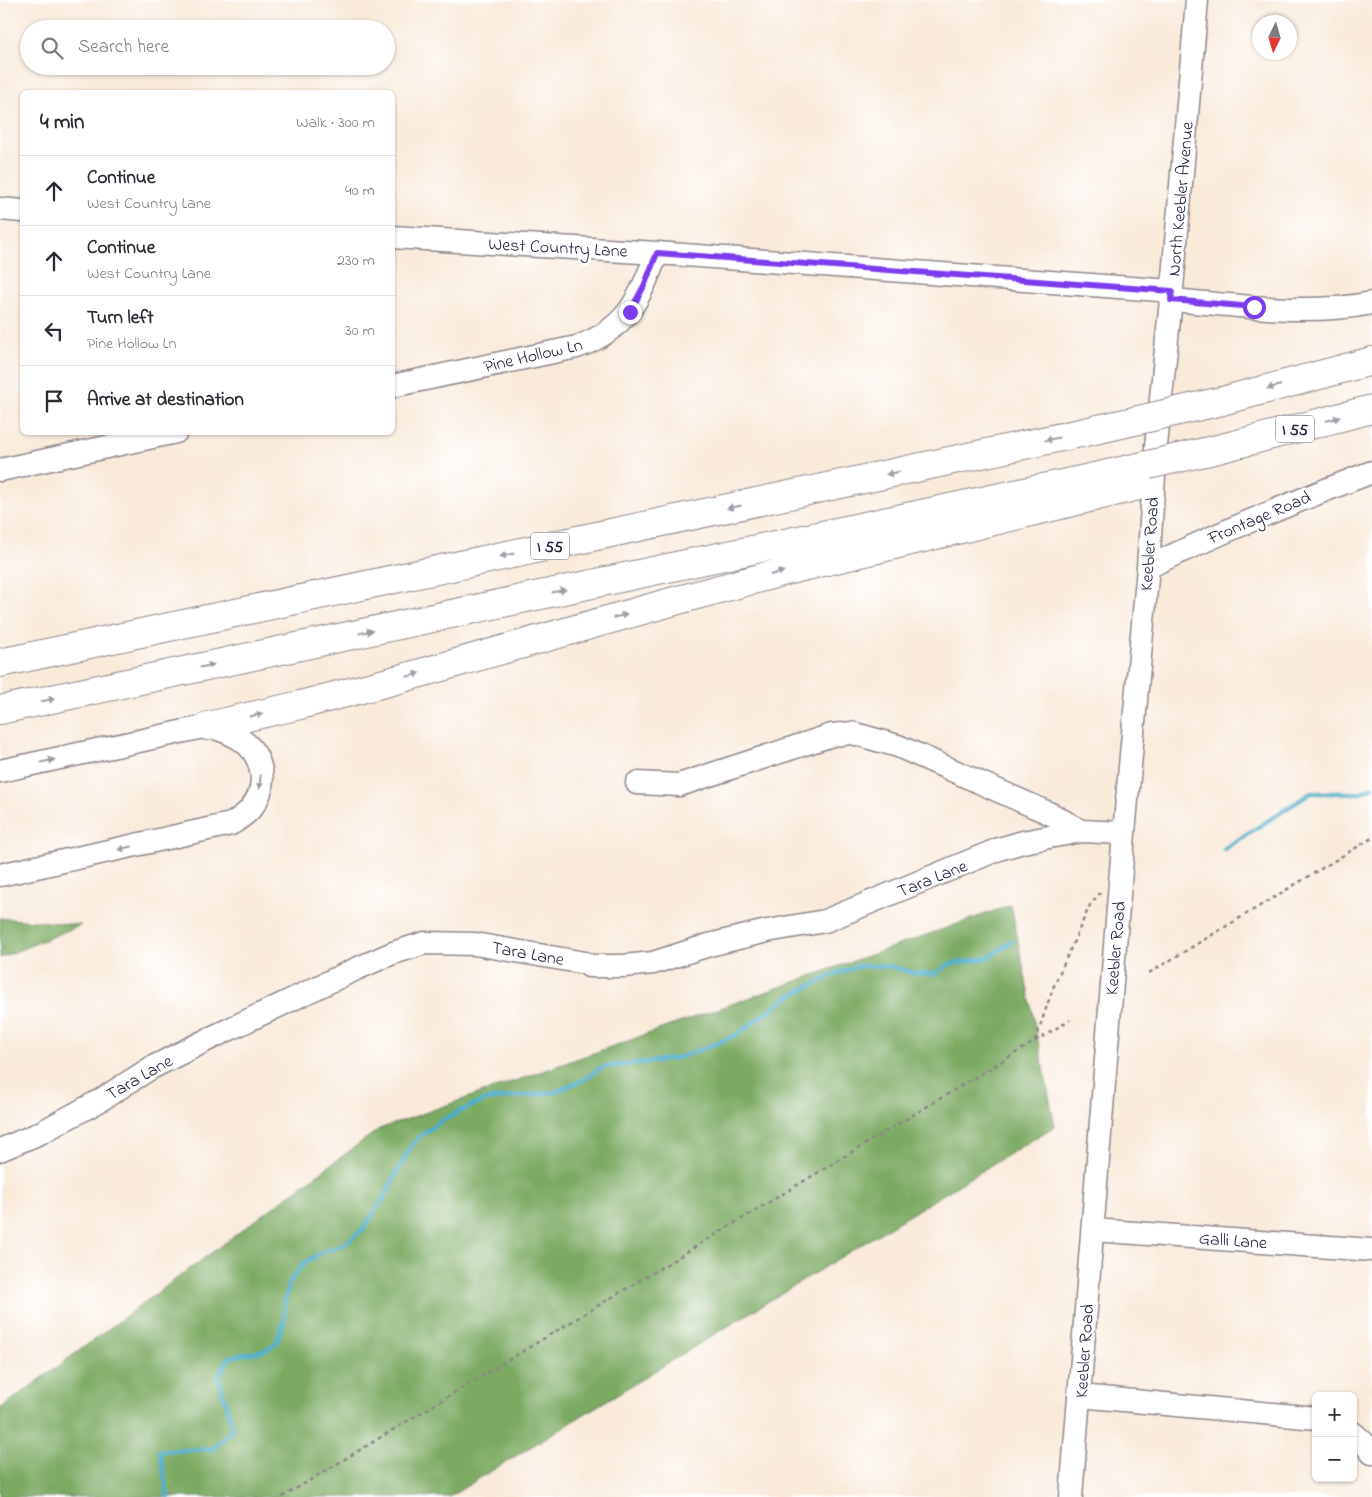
<!DOCTYPE html>
<meta charset="utf-8">
<style>
:root{--surface:#fff;--page:#f7f7f7;--text:#2b2b33;--muted:#7c7c81;--line:#e1e1e2}
body{margin:0;font-family:"Indie Flower",sans-serif;background:var(--page);color:var(--text)}
.controls{position:absolute;right:15px;bottom:15px;display:grid;overflow:hidden;border-radius:8px;box-shadow:0 1px 4px #0004}
.controls button{width:45px;height:45px;display:grid;place-items:center;padding:0;border:0;border-bottom:1px solid var(--line);background:var(--surface);color:var(--text);font:25px sans-serif}
.compass{position:absolute;left:1252px;top:15px;width:45px;height:45px;border-radius:50%;background:var(--surface);box-shadow:0 1px 4px #0004;rotate:185deg}
.stop{position:absolute;width:15px;height:15px;margin:-11px;border:4px solid #7c3aed;border-radius:50%;background:#fff}
.stop.end{background:#7c3aed;border-color:#fff;box-shadow:0 1px 5px #0008}
.list{margin:0;padding:0;list-style:none}
h2{display:flex;justify-content:space-between;align-items:center;height:65px;margin:0;padding:0 20px;font-size:21px}
h2 small{font-size:16px;font-weight:400;color:var(--muted)}
.list li{display:grid;grid-template-columns:32px 1fr auto;gap:15px;align-items:center;box-sizing:border-box;height:70px;padding:0 20px;border-top:1px solid var(--line)}
.list b{display:block;font-size:19px;white-space:nowrap}
.list p{margin:0;font-size:16px;white-space:nowrap;color:var(--muted)}
.list em{font-size:16px;font-style:normal;color:var(--muted)}
.icon{flex:none;width:28px;height:28px;fill:none;stroke:currentColor;stroke-width:2;stroke-linecap:round;stroke-linejoin:round}
.map{position:relative;flex:none;width:1372px;height:1497px;overflow:hidden}
.search{position:absolute;background:var(--surface);box-shadow:0 1px 4px #0004;left:20px;top:20px;width:375px;height:55px;display:flex;align-items:center;gap:12px;box-sizing:border-box;padding:0 18px;border-radius:28px;color:var(--muted);font-size:19px}
.panel{position:absolute;background:var(--surface);box-shadow:0 1px 4px #0004;left:20px;top:90px;width:375px;height:345px;border-radius:8px}
.map>svg:first-child{display:block}
</style>
<div class="map">
<svg width="1372" height="1497" viewBox="0 0 1372 1497">
<rect width="100%" height="100%" fill="#fff"/>
<filter id="ink" filterUnits="userSpaceOnUse"><feTurbulence type="fractalNoise" baseFrequency=".02" numOctaves="2"/><feDisplacementMap in="SourceGraphic" scale="10" xChannelSelector="R" yChannelSelector="G"/><feConvolveMatrix kernelMatrix="1 2 1 2 8 2 1 2 1" color-interpolation-filters="sRGB"/></filter>
<filter id="wash" filterUnits="userSpaceOnUse"><feTurbulence type="fractalNoise" baseFrequency=".0096" numOctaves="4" result="noise"/><feDisplacementMap in="SourceGraphic" scale="20" xChannelSelector="R" yChannelSelector="G"/><feGaussianBlur stdDeviation="1.12" result="paint"/><feColorMatrix in="noise" values="0 0 0 0 0 0 0 0 0 0 0 0 0 0 0 0 0 1.4 0 .05"/><feComposite in="paint" operator="in"/></filter>
<g filter="url(#wash)">
<rect width="100%" height="100%" fill="#f9eada"/>
<path fill="#7caa62" stroke="#4f664e" d="M 1011,905 L 1055,1126 L 449,1497 L 0,1497 L 0,1409 L 379,1129 Z
M 0,918 L 81,925 L 0,958 Z"/>
<g fill="none" stroke-linecap="round" stroke-linejoin="round">
<path stroke="#4aabc9" stroke-width="4.5" d="M 1224,849 L 1311,793 L 1361,793 L 1372,787
M 168,1497 L 160,1451 L 213,1449 L 233,1428 L 218,1376 L 230,1357 L 266,1350 L 276,1343 L 284,1321 L 284,1305 L 290,1282 L 304,1263 L 323,1252 L 345,1244 L 364,1228 L 385,1196 L 410,1147 L 421,1135 L 440,1122 L 462,1110 L 486,1100 L 555,1092 L 585,1079 L 602,1067 L 650,1062 L 677,1058 L 705,1048 L 736,1035 L 788,997 L 835,974 L 860,966 L 889,966 L 914,973 L 935,974 L 950,964 L 988,958 L 1012,941"/>
</g>
</g>
<g filter="url(#ink)">
<g fill="none" stroke-linecap="round" stroke-linejoin="round">
<defs>
<path id="minor" d="M 0,209 L 22,211
M 392,237 L 657,253 L 1172,291
M 1171,300 C 1236,305 1308,316 1372,303
M 392,386 L 577,347 C 627,329 639,300 657,253
M 0,470 L 176,432
M 1148,567 C 1221,532 1296,501 1372,472
M 0,771 L 208,726 C 219,729 230,733 240,739 C 263,754 269,786 252,807 C 246,815 239,819 231,824 L 0,875
M 637,783 L 679,785 L 832,735 L 852,733 L 898,746 L 1053,815 L 1081,831
M 0,1150 L 40,1133 L 99,1101 L 151,1068 L 211,1038 L 356,969 L 393,953 L 425,943 L 475,944 L 585,963 L 589,966 L 624,966 L 653,963 L 709,945 L 767,931 L 825,921 L 999,849 L 1023,842 L 1081,831 L 1124,833
M 1093,1230 L 1372,1250
M 1080,1396 L 1316,1418
M 1353,1433 L 1363,1442 L 1372,1453
M 1071,1497 L 1124,833 L 1148,567 L 1156,446 L 1171,300 L 1197,0"/>
<path id="highway" d="M 1222,401 L 1372,361
M 1218,449 L 1372,409
M 0,663 L 1099,429
M 0,710 L 1095,477
M 208,726 L 300,705 L 396,680 L 671,602 L 782,572 L 1094,497"/>
</defs>
<use href="#minor" stroke="#8e868a" stroke-width="25"/>
<use href="#highway" stroke="#8e868a" stroke-width="30"/>
<path stroke="#8e868a" stroke-width="2.5" stroke-dasharray="4 4" stroke-linecap="butt" d="M 1149,973 L 1372,838
M 1035,1041 L 1053,988 L 1090,905 L 1100,893
M 282,1497 L 1070,1020"/>
<use href="#minor" stroke="#fff" stroke-width="22"/>
<use href="#highway" stroke="#fff" stroke-width="28"/>
<defs>
<path id="highway-bridge" d="M 1099,429 L 1222,401
M 1095,477 L 1218,449
M 1094,497 L 1139,486"/>
</defs>
<use href="#highway-bridge" stroke="#8e868a" stroke-width="30" stroke-linecap="butt"/>
<use href="#highway-bridge" stroke="#fff" stroke-width="28"/>
</g>
<defs><path id="oneway-solid" d="M-6-.8H1V-3.2L6.5 0L1 3.2V.8H-6Z" transform="scale(1.25)"/></defs>
<g fill="#9c9ca7">
<use href="#oneway-solid" transform="translate(1274 387) rotate(165)"/>
<use href="#oneway-solid" transform="translate(1333 419) rotate(-15)"/>
<use href="#oneway-solid" transform="translate(1052 439) rotate(168)"/>
<use href="#oneway-solid" transform="translate(893 473) rotate(168)"/>
<use href="#oneway-solid" transform="translate(734 507) rotate(168)"/>
<use href="#oneway-solid" transform="translate(507 555) rotate(168)"/>
<use href="#oneway-solid" transform="translate(777 573) rotate(-15)"/>
<use href="#oneway-solid" transform="translate(559 591) rotate(-12)"/>
<use href="#oneway-solid" transform="translate(620 616) rotate(-16)"/>
<use href="#oneway-solid" transform="translate(366 632) rotate(-12)"/>
<use href="#oneway-solid" transform="translate(207 666) rotate(-12)"/>
<use href="#oneway-solid" transform="translate(413 675) rotate(-16)"/>
<use href="#oneway-solid" transform="translate(48 700) rotate(-12)"/>
<use href="#oneway-solid" transform="translate(256 715) rotate(-13)"/>
<use href="#oneway-solid" transform="translate(48 761) rotate(-12)"/>
<use href="#oneway-solid" transform="translate(260 782) rotate(95)"/>
<use href="#oneway-solid" transform="translate(125 848) rotate(167)"/>
</g>
</g>
<g fill="none" stroke-linecap="round" stroke-linejoin="round" filter="url(#ink)">
<path stroke="#7c3aed" stroke-width="6" d="M 630,312 L 645,284 L 657,253 L 1172,291 L 1171,300 L 1254,307"/>
</g>
<g text-anchor="middle" stroke-width="5" stroke-linejoin="round" paint-order="stroke">
<g fill="#fff" stroke="#646476" stroke-width="1">
<rect x="1276" y="415.5" width="38" height="27" rx="4"/>
<rect x="531" y="532.5" width="38" height="27" rx="4"/>
</g>
<g font-size="16" font-weight="bold" fill="#22223b">
<text x="1295" y="435">I 55</text>
<text x="550" y="552">I 55</text>
</g>
<g font-size="18" fill="#22223b" stroke="#fff">
<text transform="translate(1180 199) rotate(-85)" y="6">North Keebler Avenue</text>
<text transform="translate(558 247) rotate(3)" y="6">West Country Lane</text>
<text transform="translate(533 355) rotate(-13)" y="6">Pine Hollow Ln</text>
<text transform="translate(1259 517) rotate(-23)" y="6">Frontage Road</text>
<text transform="translate(1149 544) rotate(-86)" y="6">Keebler Road</text>
<text transform="translate(932 878) rotate(-22)" y="6">Tara Lane</text>
<text transform="translate(1115 948) rotate(-85)" y="6">Keebler Road</text>
<text transform="translate(528 953) rotate(10)" y="6">Tara Lane</text>
<text transform="translate(139 1077) rotate(-30)" y="6">Tara Lane</text>
<text transform="translate(1233 1240) rotate(4)" y="6">Galli Lane</text>
<text transform="translate(1084 1351) rotate(-86)" y="6">Keebler Road</text>
</g>
</g>
</svg>
<div class="controls">
<button>+</button>
<button>−</button>
</div>
<svg class="compass" viewBox="-18 -18 36 36"><path d="M0-13l5 13h-10z" fill="#e53935"/><path d="M0 13l5-13h-10z" fill="#7c7c81"/></svg>
<div class="stop" style="left:1254px;top:307px"></div>
<div class="stop end" style="left:630px;top:312px"></div>
<div class="search"><svg class="icon" aria-label="search" viewBox="0 0 24 24"><circle cx="10" cy="10" r="6"/><path d="M15 15l6 6"/></svg>Search here</div>
<section class="panel">
<h2>4 min<small>Walk · 300 m</small></h2>
<ul class="list">
<li><svg class="icon" aria-label="ahead" viewBox="0 0 24 24"><path d="M12 20V5M6 11l6-6 6 6"/></svg><div><b>Continue</b><p>West Country Lane</p></div><em>40 m</em></li>
<li><svg class="icon" aria-label="ahead" viewBox="0 0 24 24"><path d="M12 20V5M6 11l6-6 6 6"/></svg><div><b>Continue</b><p>West Country Lane</p></div><em>230 m</em></li>
<li><svg class="icon" aria-label="left" viewBox="0 0 24 24"><path d="M17 20v-9H6M10 6l-5 5 5 5"/></svg><div><b>Turn left</b><p>Pine Hollow Ln</p></div><em>30 m</em></li>
<li><svg class="icon" aria-label="arrive" viewBox="0 0 24 24"><path d="M6 21V4h12l-3 4 3 4H6"/></svg><div><b>Arrive at destination</b></div></li>
</ul>
</section>
</div>
